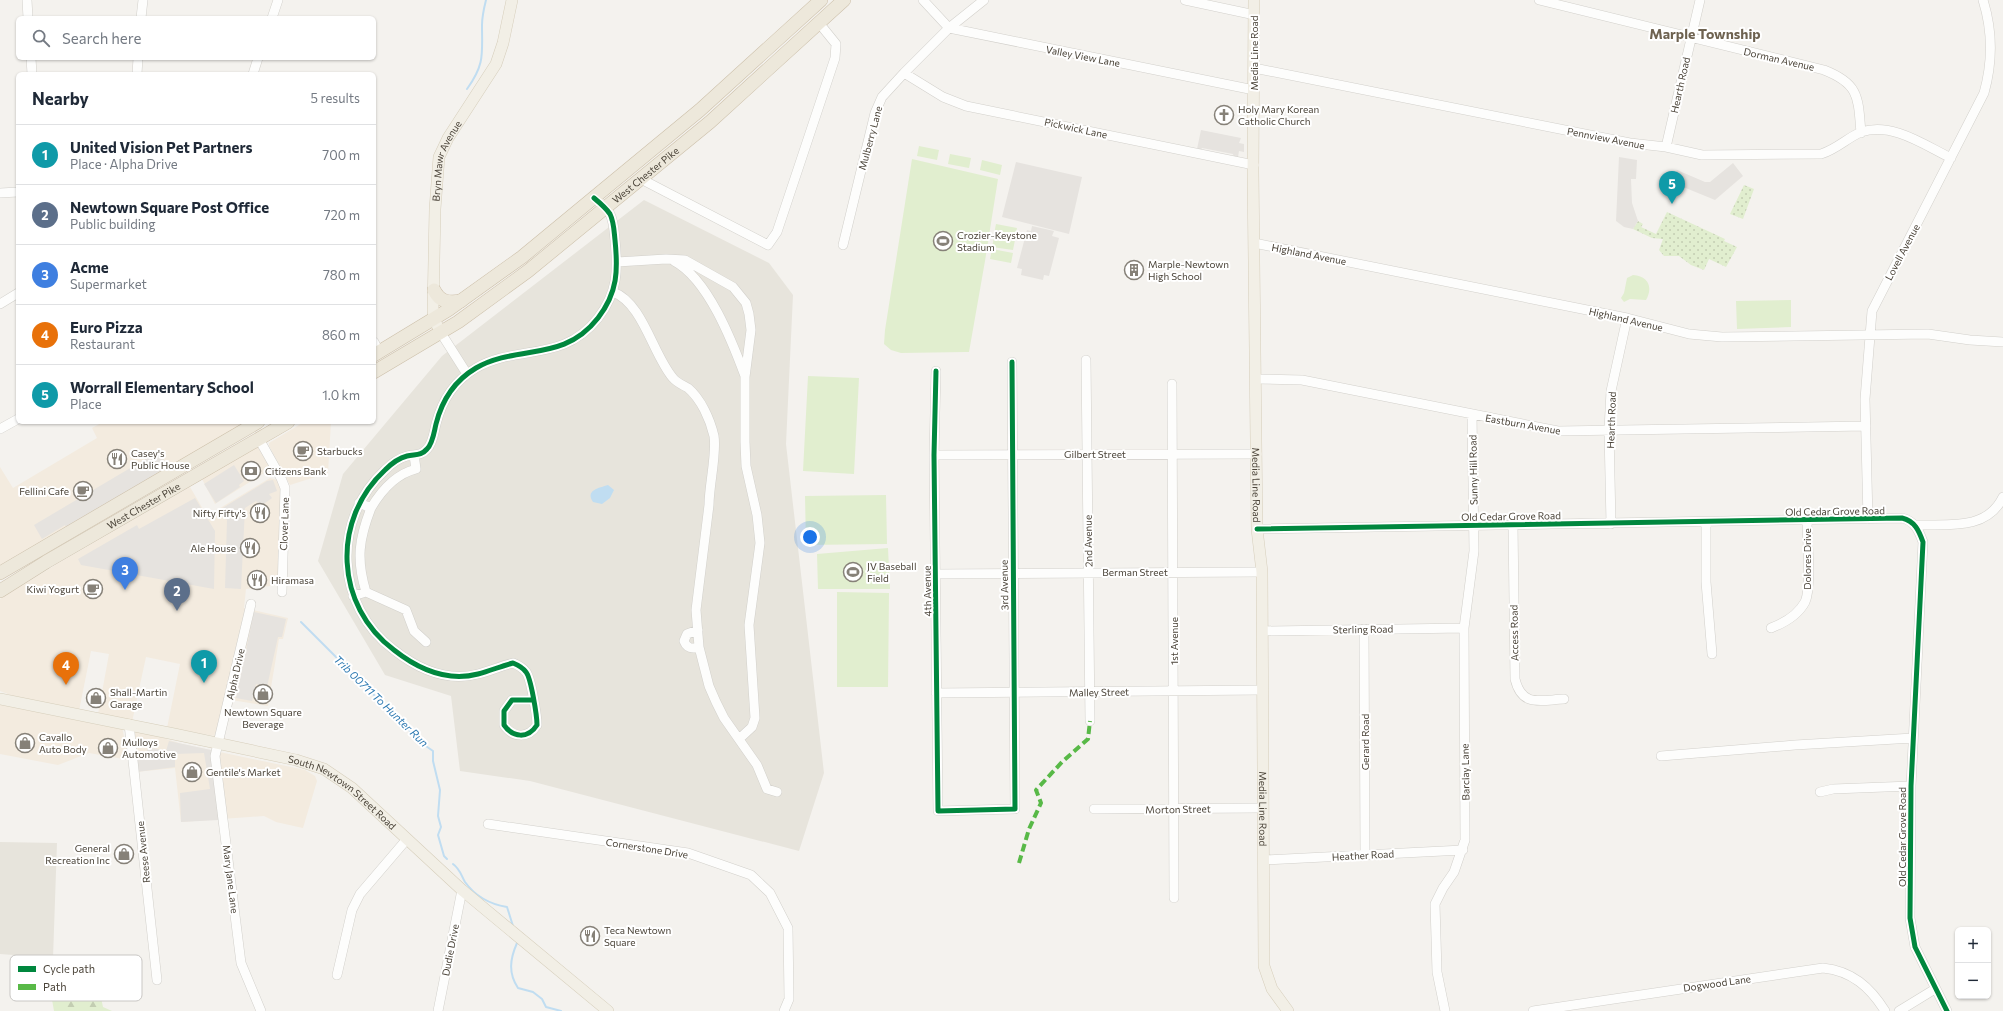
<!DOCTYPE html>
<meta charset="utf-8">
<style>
:root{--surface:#fff;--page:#f6f6f7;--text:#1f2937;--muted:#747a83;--line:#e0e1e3;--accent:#868178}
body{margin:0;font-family:Commissioner,sans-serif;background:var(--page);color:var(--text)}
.controls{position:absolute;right:12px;bottom:12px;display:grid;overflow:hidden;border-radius:6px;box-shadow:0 1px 3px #0004}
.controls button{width:36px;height:36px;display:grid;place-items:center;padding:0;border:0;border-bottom:1px solid var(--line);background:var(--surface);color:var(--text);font:20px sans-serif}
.you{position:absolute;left:810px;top:537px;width:14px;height:14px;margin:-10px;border:3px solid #fff;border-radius:50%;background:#1a73e8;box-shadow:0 0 0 6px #1a73e833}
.badge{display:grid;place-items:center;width:26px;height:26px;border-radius:50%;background:var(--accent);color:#fff;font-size:13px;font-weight:700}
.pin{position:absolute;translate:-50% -33px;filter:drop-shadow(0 1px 2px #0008)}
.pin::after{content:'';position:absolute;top:21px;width:14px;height:12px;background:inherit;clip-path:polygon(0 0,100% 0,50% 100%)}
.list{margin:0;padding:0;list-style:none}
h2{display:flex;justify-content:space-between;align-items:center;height:52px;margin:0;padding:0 16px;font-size:17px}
h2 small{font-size:13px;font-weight:400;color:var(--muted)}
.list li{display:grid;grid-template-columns:26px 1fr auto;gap:12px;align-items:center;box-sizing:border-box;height:60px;padding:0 16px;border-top:1px solid var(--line)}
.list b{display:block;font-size:15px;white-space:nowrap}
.list p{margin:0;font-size:13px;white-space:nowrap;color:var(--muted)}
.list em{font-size:13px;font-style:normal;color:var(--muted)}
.icon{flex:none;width:22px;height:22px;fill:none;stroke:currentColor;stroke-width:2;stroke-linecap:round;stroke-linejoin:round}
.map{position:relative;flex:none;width:2003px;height:1011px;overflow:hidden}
.search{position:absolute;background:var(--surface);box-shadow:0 1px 3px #0004;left:16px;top:16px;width:360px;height:44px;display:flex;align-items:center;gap:10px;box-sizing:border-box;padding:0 14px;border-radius:6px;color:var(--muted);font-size:15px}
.panel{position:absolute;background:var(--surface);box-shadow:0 1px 3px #0004;left:16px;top:72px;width:360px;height:352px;border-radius:6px}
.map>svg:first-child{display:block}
</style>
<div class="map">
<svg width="2003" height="1011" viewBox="0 0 2003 1011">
<defs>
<pattern id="forest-firs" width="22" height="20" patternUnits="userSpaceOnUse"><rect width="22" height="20" fill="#e1eecf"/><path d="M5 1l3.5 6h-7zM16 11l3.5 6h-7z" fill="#c3cdb2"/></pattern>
<pattern id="park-dots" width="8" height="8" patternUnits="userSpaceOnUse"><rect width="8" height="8" fill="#e1eecf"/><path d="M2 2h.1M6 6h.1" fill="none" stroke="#c3cdb2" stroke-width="1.8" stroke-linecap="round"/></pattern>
</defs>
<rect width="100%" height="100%" fill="#f4f2ee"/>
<path fill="#e7e4dc" d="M 644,200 L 769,263 L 793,295 L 786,444 L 824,773 L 799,851 L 530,781 L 460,771 L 451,696 L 385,675 L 318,561 L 343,474 L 442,356 Z
M 0,842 L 57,843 L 53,958 L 0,954 Z"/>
<path fill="#f3ebdf" d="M 103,422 L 247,422 L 0,565 L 0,467 L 13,488 L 97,438 L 92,428 Z
M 304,422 L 331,422 L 328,473 L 290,485 L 269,446 L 269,443 Z
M 254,448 L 259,448 L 272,468 L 215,504 L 202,479 Z
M 270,478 L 278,480 L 281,493 L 286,584 L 246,589 L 244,608 L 288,618 L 283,639 L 279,639 L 268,706 L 225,699 L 215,736 L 167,728 L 180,664 L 146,657 L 132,722 L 98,714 L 109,654 L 91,651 L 79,711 L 13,696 L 0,691 L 0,599 L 57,564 L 190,487 L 207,516 Z
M 0,704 L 122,727 L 129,760 L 89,753 L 58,765 L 0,754 Z
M 132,728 L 182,744 L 305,770 L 315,776 L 317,781 L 303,828 L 276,822 L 264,816 L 181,822 L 175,768 L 136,772 Z"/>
<path fill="#e1eecf" d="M 919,146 L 939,150 L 937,160 L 917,156 Z
M 950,154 L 971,158 L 969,168 L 948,164 Z
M 912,159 L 998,179 L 985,261 L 969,352 L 966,352 L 901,353 L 891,350 L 884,344 L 885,330 Z
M 982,160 L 1002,165 L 1000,175 L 980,170 Z
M 996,224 L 1017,228 L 1015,238 L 994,234 Z
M 994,237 L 1015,240 L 1013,250 L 992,247 Z
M 992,249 L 1013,253 L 1011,263 L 990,259 Z
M 1633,275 C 1649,276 1653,288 1646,300 L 1630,299 L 1624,302 L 1621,298 L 1624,293 L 1627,278 Z
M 1791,300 L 1791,327 L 1737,329 L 1736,301 Z
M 808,376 L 859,378 L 854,474 L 803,471 Z
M 886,495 L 887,544 L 806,545 L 805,496 Z
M 888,548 L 890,589 L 818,589 L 817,554 Z
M 837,592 L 889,593 L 888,687 L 837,687 Z"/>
<path fill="url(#forest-firs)" d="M 57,963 L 62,977 L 97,979 L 103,1007 L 112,1011 L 54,1011 L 48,977 Z"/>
<path fill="url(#park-dots)" d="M 1744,185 L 1754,189 L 1743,219 L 1730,214 Z
M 1667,212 L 1725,239 L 1724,241 L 1737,247 L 1726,267 L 1709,259 L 1704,270 L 1691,265 L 1679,256 L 1664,256 L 1659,250 L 1663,239 L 1652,238 L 1633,229 L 1638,221 L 1643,224 L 1641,227 L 1656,234 Z"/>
<path fill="#e6e3df" d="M 1201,130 L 1241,138 L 1239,143 L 1244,144 L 1244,152 L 1239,151 L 1238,157 L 1234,157 L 1233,154 L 1202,148 L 1201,150 L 1197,149 Z
M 1619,157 L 1637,160 L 1636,179 L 1631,179 L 1632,203 L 1638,221 L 1633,229 L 1624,227 L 1616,221 Z
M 1016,162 L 1082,177 L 1069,234 L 1002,217 Z
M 1733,163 L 1743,176 L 1715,200 L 1671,182 L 1677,170 L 1705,182 L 1710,182 Z
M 1032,226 L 1054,231 L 1052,236 L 1059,238 L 1049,276 L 1044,275 L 1043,280 L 1021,275 L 1022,269 L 1017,268 L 1027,230 L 1031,231 Z
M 159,451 L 168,467 L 66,527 L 65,525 L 42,539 L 34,525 Z
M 234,465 L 244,481 L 239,485 L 240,487 L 216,503 L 204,484 Z
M 273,480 L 277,491 L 269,494 L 272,498 L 261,506 L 256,501 L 245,508 L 241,589 L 225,588 L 227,520 L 221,509 L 267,481 Z
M 195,498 L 215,531 L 214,589 L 81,565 L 78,559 L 137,525 L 139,529 Z
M 254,612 L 286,619 L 282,637 L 278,637 L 267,687 L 256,684 L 252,701 L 236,698 Z
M 169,741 L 211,750 L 219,820 L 181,822 L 180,793 L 210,789 L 204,753 L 175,754 L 175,767 L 136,772 L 134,754 L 138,752 L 146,754 L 148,747 L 166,751 Z"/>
<path fill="#c0ddf1" d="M 608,485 L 614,490 L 610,498 L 602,504 L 593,502 C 585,490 599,488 608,485 Z"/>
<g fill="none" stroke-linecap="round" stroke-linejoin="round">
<path stroke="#c0ddf1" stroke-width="2" d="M 467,89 C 485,64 482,54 482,25 C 482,17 484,8 486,0
M 301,622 L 423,744 L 433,751 L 433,761 L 440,790 L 438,816 L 441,827 L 438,835 L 444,856 L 447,859
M 453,864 C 460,869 461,875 465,882 C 475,896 489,904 507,907 L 513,926
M 517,943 C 510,959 508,973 518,988 L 533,992 L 542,999 L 546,1007 L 561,1011"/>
<defs>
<path id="minor" d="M 27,0 L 28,18
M 923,0 L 949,28 L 1254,90
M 1185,0 L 1255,15
M 1539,0 L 1824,70 C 1860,84 1858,98 1861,133
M 141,18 L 143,0
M 272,18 L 278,0
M 31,58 L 32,74
M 1254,68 L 1630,143 L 1666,147 L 1702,155 L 1821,154 C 1837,149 1847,138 1861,132 C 1893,122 1924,145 1951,158
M 904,73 L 943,97 L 966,106 L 1254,165
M 137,74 L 138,58
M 253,74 L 258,58
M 1666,147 L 1700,0
M 641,179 L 768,245 L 777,232 L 835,58 L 836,44 L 819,23
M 0,193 L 18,192
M 1254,243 L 1627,318 L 1689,334 L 1722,337 L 1928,334 L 1970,340 L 2003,342
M 843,245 L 875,113 L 882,97 L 904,73 L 949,28 L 984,0
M 674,261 C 708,279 732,341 745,376
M 617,262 L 666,259 L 685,260 L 733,287 L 746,303 L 749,314 L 751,330 L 745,377 L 745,442 L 746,466 L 757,515 L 760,543 L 749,625 L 755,718 L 752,727 L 739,739
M 613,292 C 643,303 653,355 673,378 C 677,383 683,385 688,388 C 701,399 710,419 714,436 C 717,453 709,485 709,505 L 696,610 L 699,647 L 709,686 L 716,702 L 724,718 L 757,765 L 767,789 L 777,792
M 0,304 L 18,293
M 441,333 L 467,374
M 374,342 L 379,352
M 1086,360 L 1090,721
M 936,371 L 934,455 L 938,811 L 1015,809 L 1012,362
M 1256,379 L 1302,380 L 1558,431 L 1866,426
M 1172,384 L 1174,898
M 0,429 L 18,419
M 259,439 L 281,478 L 285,488 L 282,592
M 934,455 L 1257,454
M 371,508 C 381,491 396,474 416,469 L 414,455
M 1868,519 L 1865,399 L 1872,311 L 1984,93 C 1993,61 1993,32 1983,0
M 1706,522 L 1706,582 L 1712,654
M 1513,524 L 1515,679 C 1522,708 1541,700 1564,699
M 1611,524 L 1609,430 L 1611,391 L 1627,318
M 1915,525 C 1947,524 1987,531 2003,497
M 1257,529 L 1902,518 C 1915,521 1919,531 1923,542 L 1911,786 L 1910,918 L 1915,947 L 1947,1011
M 935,574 L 1262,572
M 366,592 L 406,610 L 414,631 L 426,642
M 353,596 L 366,592 C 356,559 359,539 371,508 L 359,503
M 251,604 L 215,756 L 241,963 L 261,1011
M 1771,628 C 1784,623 1798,615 1805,602 C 1812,587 1807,539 1807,521
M 1364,629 L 1365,854
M 698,630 L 687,634 L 684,641 C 687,649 692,649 699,647
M 1262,631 L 1464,628
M 936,693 L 1262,690
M 533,700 L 512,700 L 504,711 L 504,725 C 513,738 528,739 537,725 C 537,716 531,678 526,672 C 523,668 518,665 513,663 C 501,666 490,671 478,674 C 447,682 418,669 394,650 C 335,606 331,520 385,470 C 391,464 399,458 407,456 C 415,454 421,456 427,449 C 433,443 434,432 436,424 C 442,400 454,381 476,368 C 518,344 563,363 598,318 C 618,292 618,270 615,240 C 614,231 614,222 610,214 C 606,208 600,203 594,198
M 129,724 L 157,980
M 1661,756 L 1795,745 L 1913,738
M 1820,792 L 1833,789 L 1911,786
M 1094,809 L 1262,808
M 488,824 L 688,853 L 751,875 L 770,893 L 788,928 L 789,999 L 784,1011
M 1263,860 L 1463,850
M 337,975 L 352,910 L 360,894 L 407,839
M 438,1011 L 462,890
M 1445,1011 L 1437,972 L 1435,904 L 1443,888 L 1454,872 L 1465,840 L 1464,628 L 1474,551 L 1472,414
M 1533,1011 L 1823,968 C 1852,971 1870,987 1885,1011
M 1899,1011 L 1935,989"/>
<g id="major">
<path id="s1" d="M 1254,0 L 1253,172 L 1257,529 L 1262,572 L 1264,966 L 1272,989 L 1288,1011"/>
<path id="s2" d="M 441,333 L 434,319 L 433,311 L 435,209 L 439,157 L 448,138 L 496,64 L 503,43 L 512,0"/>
<path id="s3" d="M 0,699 L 174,734 L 296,760 L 324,769 L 352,788 L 462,890 L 608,1011"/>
</g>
<g id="highway">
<path d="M 434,290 C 440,302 448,303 461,301"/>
<path d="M 374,355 L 448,310 L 522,257 L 700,110 L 821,0"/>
<path id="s4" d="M 374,372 L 458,322 L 528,271 L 710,122 L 844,0"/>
<path d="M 0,573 L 258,422"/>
<path id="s5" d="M 0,591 L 46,562 L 288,422"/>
</g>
</defs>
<use href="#minor" stroke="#d2d0cb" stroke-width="10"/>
<use href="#major" stroke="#d6cebb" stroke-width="12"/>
<use href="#highway" stroke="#ccbfa9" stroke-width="14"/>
<use href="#minor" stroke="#fdfdfc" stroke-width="9"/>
<use href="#major" stroke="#f2efe6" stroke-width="11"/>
<use href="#highway" stroke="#ede8db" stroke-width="13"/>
<path stroke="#58b947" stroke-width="4" stroke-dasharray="8 4" stroke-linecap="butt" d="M 1019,863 L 1029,829 L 1041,803 L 1036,790 L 1062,762 L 1088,739 L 1090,721"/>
<defs>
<path id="cycleway" d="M 936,371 L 934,455 L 938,811 L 1015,809 L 1012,362
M 1257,529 L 1902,518 C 1915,521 1919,531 1923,542 L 1911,786 L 1910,918 L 1915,947 L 1947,1011
M 533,700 L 512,700 L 504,711 L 504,725 C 513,738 528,739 537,725 C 537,716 531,678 526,672 C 523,668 518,665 513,663 C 501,666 490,671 478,674 C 447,682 418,669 394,650 C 335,606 331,520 385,470 C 391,464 399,458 407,456 C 415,454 421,456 427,449 C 433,443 434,432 436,424 C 442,400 454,381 476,368 C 518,344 563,363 598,318 C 618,292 618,270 615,240 C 614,231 614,222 610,214 C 606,208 600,203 594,198"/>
</defs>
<use href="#cycleway" stroke="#fff" stroke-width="8"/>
<use href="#cycleway" stroke="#00873e" stroke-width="5"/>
</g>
<defs>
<symbol id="church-ring" viewBox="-11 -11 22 22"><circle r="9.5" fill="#fff" stroke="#868178" stroke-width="1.5"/><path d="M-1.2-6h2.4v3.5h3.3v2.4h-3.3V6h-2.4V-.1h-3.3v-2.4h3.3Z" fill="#868178"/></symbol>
<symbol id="stadium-ring" viewBox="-11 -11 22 22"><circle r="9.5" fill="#fff" stroke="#868178" stroke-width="1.5"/><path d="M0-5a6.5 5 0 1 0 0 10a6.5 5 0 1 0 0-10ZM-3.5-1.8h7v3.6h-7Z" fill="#868178"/></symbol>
<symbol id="building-ring" viewBox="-11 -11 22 22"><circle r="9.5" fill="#fff" stroke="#868178" stroke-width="1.5"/><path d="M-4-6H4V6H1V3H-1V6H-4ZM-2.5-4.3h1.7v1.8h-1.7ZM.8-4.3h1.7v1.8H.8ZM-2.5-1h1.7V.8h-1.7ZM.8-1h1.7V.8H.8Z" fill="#868178"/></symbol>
<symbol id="cafe-ring" viewBox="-11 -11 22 22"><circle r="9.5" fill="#fff" stroke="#868178" stroke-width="1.5"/><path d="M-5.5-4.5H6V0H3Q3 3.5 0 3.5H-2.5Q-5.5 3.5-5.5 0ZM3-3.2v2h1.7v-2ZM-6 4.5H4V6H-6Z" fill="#868178"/></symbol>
<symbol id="restaurant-ring" viewBox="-11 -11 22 22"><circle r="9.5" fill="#fff" stroke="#868178" stroke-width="1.5"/><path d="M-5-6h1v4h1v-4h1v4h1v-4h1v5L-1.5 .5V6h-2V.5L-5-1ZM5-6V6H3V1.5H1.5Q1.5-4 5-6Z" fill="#868178"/></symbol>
<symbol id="bank-ring" viewBox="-11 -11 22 22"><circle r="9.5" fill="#fff" stroke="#868178" stroke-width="1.5"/><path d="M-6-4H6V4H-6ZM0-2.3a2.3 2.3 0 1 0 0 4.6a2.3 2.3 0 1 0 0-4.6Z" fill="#868178"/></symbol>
<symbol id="shop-ring" viewBox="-11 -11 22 22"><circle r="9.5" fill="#fff" stroke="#868178" stroke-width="1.5"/><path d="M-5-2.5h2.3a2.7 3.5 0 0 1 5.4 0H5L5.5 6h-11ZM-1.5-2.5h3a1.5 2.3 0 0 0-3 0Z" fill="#868178"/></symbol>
</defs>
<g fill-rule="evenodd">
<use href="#church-ring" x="1213" y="104" width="22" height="22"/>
<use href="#stadium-ring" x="932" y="230" width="22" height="22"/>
<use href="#building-ring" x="1123" y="259" width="22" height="22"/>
<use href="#cafe-ring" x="292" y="440" width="22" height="22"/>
<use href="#restaurant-ring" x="106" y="448" width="22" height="22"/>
<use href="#bank-ring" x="240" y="460" width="22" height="22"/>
<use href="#cafe-ring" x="72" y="480" width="22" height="22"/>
<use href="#restaurant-ring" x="249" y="502" width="22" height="22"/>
<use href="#restaurant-ring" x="239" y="537" width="22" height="22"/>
<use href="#stadium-ring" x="842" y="561" width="22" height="22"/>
<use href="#restaurant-ring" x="246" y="569" width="22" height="22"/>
<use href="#cafe-ring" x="82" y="578" width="22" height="22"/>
<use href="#shop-ring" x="252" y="683" width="22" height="22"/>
<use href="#shop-ring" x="85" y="687" width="22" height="22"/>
<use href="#shop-ring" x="14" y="732" width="22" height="22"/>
<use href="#shop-ring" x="97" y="737" width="22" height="22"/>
<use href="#shop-ring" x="181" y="761" width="22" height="22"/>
<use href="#shop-ring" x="113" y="843" width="22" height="22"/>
<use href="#restaurant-ring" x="579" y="925" width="22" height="22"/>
</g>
<g text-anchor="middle" stroke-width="4" stroke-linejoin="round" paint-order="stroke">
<g font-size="10" fill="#4b4439" stroke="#fff">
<text transform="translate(1254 53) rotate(-90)" y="4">Media Line Road</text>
<text transform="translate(1083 56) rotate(11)" y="4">Valley View Lane</text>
<text transform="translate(1779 59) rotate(13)" y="4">Dorman Avenue</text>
<text transform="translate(1680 85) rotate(-77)" y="4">Hearth Road</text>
<text transform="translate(1076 128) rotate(12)" y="4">Pickwick Lane</text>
<text transform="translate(870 138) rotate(-75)" y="4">Mulberry Lane</text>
<text transform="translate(1606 138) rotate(11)" y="4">Pennview Avenue</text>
<text dy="4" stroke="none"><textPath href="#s2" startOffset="176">Bryn Mawr Avenue</textPath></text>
<text dy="4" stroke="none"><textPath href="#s4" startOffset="336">West Chester Pike</textPath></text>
<text transform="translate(1902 252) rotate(-62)" y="4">Lovell Avenue</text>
<text transform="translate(1309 254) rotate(11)" y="4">Highland Avenue</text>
<text transform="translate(1626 319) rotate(13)" y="4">Highland Avenue</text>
<text transform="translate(1611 420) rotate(-88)" y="4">Hearth Road</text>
<text transform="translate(1523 424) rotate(10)" y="4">Eastburn Avenue</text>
<text x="1095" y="458">Gilbert Street</text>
<text transform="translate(1473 470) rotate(-91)" y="4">Sunny Hill Road</text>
<text dy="4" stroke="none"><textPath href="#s1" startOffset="485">Media Line Road</textPath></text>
<text dy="4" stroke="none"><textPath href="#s5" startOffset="167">West Chester Pike</textPath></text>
<text transform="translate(1835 511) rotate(-1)" y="4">Old Cedar Grove Road</text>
<text transform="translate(1511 516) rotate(-1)" y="4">Old Cedar Grove Road</text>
<text transform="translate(284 524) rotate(-88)" y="4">Clover Lane</text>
<text transform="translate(1088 541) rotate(-91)" y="4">2nd Avenue</text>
<text transform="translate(1807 559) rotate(-90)" y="4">Dolores Drive</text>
<text x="1135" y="576">Berman Street</text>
<text transform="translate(1004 585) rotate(-91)" y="4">3rd Avenue</text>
<text transform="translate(927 591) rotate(-91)" y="4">4th Avenue</text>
<text transform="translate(1363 629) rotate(-1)" y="4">Sterling Road</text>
<text transform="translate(1514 633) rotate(-91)" y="4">Access Road</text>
<text transform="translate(1174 641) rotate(-90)" y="4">1st Avenue</text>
<text transform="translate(235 674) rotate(-77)" y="4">Alpha Drive</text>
<text transform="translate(1099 692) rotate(-1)" y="4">Malley Street</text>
<text transform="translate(1365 742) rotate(-90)" y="4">Gerard Road</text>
<text transform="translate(1465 772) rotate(-91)" y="4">Barclay Lane</text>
<text dy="4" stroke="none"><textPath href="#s3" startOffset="359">South Newtown Street Road</textPath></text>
<text transform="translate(1178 809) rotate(-1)" y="4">Morton Street</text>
<text dy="4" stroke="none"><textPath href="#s1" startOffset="809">Media Line Road</textPath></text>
<text transform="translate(1902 837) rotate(-90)" y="4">Old Cedar Grove Road</text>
<text transform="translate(647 848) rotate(9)" y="4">Cornerstone Drive</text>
<text transform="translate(143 852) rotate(-96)" y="4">Reese Avenue</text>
<text transform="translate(1363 855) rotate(-3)" y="4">Heather Road</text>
<text transform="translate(231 879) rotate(83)" y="4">Mary Jane Lane</text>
<text transform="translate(450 950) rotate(-79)" y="4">Dudie Drive</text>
<text transform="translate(1717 983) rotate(-8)" y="4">Dogwood Lane</text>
</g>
<g font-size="10" fill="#4b4439" stroke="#fff" text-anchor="start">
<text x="1238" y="113">Holy Mary Korean<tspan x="1238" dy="12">Catholic Church</tspan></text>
<text x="957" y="239">Crozier-Keystone<tspan x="957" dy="12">Stadium</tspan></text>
<text x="1148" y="268">Marple-Newtown<tspan x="1148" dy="12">High School</tspan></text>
<text x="317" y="455">Starbucks</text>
<text x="131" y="457">Casey's<tspan x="131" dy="12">Public House</tspan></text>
<text x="265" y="475">Citizens Bank</text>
<text x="69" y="495" text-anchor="end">Fellini Cafe</text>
<text x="246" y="517" text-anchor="end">Nifty Fifty's</text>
<text x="236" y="552" text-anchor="end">Ale House</text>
<text x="867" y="570">JV Baseball<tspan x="867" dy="12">Field</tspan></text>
<text x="271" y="584">Hiramasa</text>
<text x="79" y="593" text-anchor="end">Kiwi Yogurt</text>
<text x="110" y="696">Shall-Martin<tspan x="110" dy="12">Garage</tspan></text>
<text x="263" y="716" text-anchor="middle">Newtown Square<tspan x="263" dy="12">Beverage</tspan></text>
<text x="39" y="741">Cavallo<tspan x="39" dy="12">Auto Body</tspan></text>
<text x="122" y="746">Mulloys<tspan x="122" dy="12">Automotive</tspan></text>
<text x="206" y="776">Gentile's Market</text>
<text x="110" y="852" text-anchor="end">General<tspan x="110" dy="12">Recreation Inc</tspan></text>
<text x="604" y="934">Teca Newtown<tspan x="604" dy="12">Square</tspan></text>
</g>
<g font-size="11" font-style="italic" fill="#2e7ab2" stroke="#fff">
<text transform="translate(381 701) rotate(44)" y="4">Trib 00711 To Hunter Run</text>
</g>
<g font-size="14" font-weight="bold" fill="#6e6250" stroke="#fff">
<text x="1705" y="39">Marple Township</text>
</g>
</g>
<rect x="10" y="955" width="132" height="46" rx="6" fill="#fff" stroke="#c9c7c4" stroke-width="1"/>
<rect x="18" y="966" width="18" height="6" fill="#00873e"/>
<rect x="18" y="984" width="18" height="6" fill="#58b947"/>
<g font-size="11" fill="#4b4439">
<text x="43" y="973">Cycle path</text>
<text x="43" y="991">Path</text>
</g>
</svg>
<div class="controls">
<button>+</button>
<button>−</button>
</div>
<div class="you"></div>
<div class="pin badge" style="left:204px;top:683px;background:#0f9aa8">1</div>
<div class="pin badge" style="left:177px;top:611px;background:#5c6f8a">2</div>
<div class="pin badge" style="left:125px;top:590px;background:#3f7fe0">3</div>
<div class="pin badge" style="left:66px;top:685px;background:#e8710a">4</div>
<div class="pin badge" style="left:1672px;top:204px;background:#0f9aa8">5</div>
<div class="search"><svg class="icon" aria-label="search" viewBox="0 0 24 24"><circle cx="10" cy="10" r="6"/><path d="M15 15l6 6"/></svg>Search here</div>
<section class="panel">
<h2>Nearby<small>5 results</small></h2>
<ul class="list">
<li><span class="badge" style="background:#0f9aa8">1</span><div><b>United Vision Pet Partners</b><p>Place · Alpha Drive</p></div><em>700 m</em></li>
<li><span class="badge" style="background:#5c6f8a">2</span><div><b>Newtown Square Post Office</b><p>Public building</p></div><em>720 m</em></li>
<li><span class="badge" style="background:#3f7fe0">3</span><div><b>Acme</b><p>Supermarket</p></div><em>780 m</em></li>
<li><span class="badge" style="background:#e8710a">4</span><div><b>Euro Pizza</b><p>Restaurant</p></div><em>860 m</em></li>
<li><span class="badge" style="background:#0f9aa8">5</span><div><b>Worrall Elementary School</b><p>Place</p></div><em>1.0 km</em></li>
</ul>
</section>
</div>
